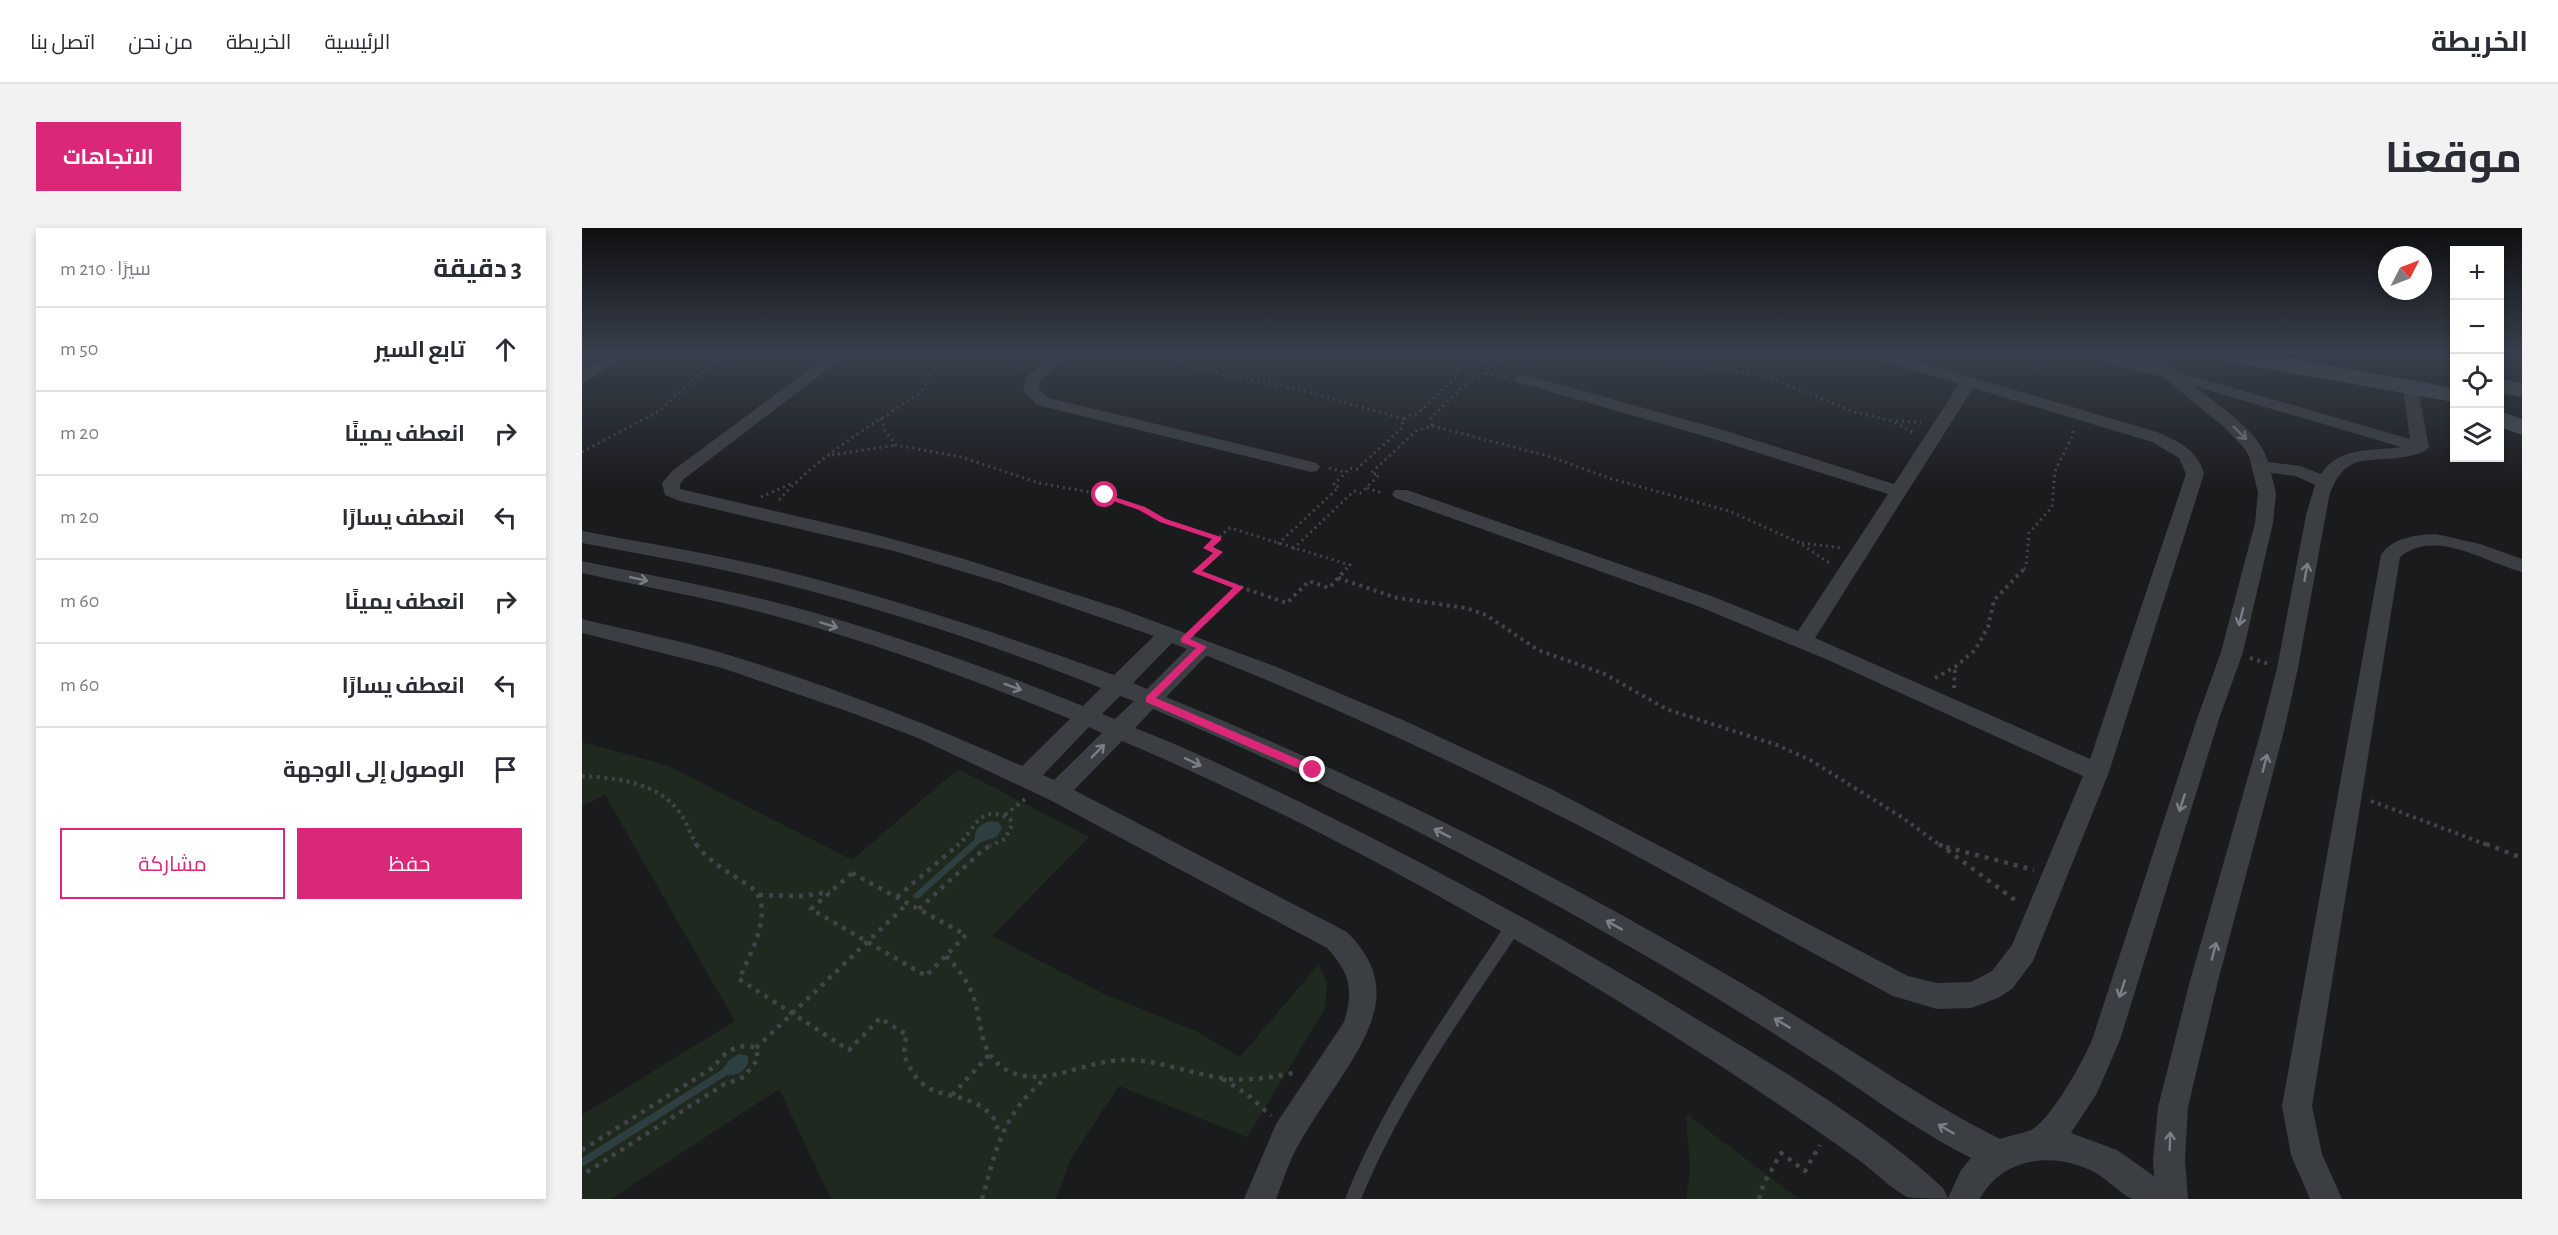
<!DOCTYPE html>
<html lang="ar">
<meta charset="utf-8">
<style>
:root{--surface:#fff;--page:#f2f2f3;--text:#2b2b33;--muted:#7c7c81;--line:#e1e1e2;--accent:#db2777}
body{margin:0;font-family:"Alegreya Sans",Cairo,sans-serif;background:var(--page);color:var(--text);direction:rtl}
.controls{position:absolute;right:18px;top:18px;display:grid;overflow:hidden;border-radius:0px;box-shadow:0 3px 9px #0003}
.controls button{width:54px;height:54px;display:grid;place-items:center;padding:0;border:0;border-bottom:2px solid var(--line);background:var(--surface);color:var(--text);font:30px sans-serif}
.compass{position:absolute;left:1796px;top:18px;width:54px;height:54px;border-radius:50%;background:var(--surface);box-shadow:0 3px 9px #0003;rotate:48deg}
.stop{position:absolute;width:18px;height:18px;margin:-14px;border:4px solid #db2777;border-radius:50%;background:#fff}
.stop.end{background:#db2777;border-color:#fff;box-shadow:0 2px 6px #0008}
.list{margin:0;padding:0;list-style:none}
h2{display:flex;justify-content:space-between;align-items:center;height:78px;margin:0;padding:0 24px;font-size:26px}
h2 small{font-size:20px;font-weight:400;color:var(--muted)}
.list li{display:grid;grid-template-columns:39px 1fr auto;gap:18px;align-items:center;box-sizing:border-box;height:84px;padding:0 24px;border-top:2px solid var(--line)}
.list b{display:block;font-size:22px;white-space:nowrap}
.list em{font-size:20px;font-style:normal;color:var(--muted)}
.actions{display:flex;gap:12px;padding:18px 24px}
.actions a{flex:1;padding:14px 0;border:2px solid var(--accent);border-radius:0px;text-align:center;font-size:21px;color:var(--accent)}
.actions .main{background:var(--accent);color:#fff}
.icon{flex:none;width:33px;height:33px;fill:none;stroke:currentColor;stroke-width:2;stroke-linecap:round;stroke-linejoin:round}
.map{position:relative;flex:none;width:1940px;height:971px;overflow:hidden;direction:ltr;border-radius:0px}
header{display:flex;align-items:center;gap:36px;box-sizing:border-box;height:84px;padding:0 30px;background:var(--surface);border-bottom:2px solid var(--line)}
header strong{font-size:28px}
nav{display:flex;gap:33px;margin-inline-start:auto;font-size:21px}
.intro{display:flex;align-items:center;justify-content:space-between;box-sizing:border-box;height:144px;padding:0 36px}
h1{margin:0;font-size:42px}
.button{padding:15px 27px;border-radius:0px;background:var(--accent);color:#fff;font-size:21px;font-weight:700}
main{display:flex;gap:36px;padding:0 36px}
aside{flex:1;background:var(--surface);border-radius:0px;box-shadow:0 3px 9px #0003}
.map>svg:first-child{display:block}
</style>
<header>
<strong>الخريطة</strong>
<nav><a>الرئيسية</a><a>الخريطة</a><a>من نحن</a><a>اتصل بنا</a></nav>
</header>
<div class="intro"><h1>موقعنا</h1><a class="button">الاتجاهات</a></div>
<main>
<div class="map">
<svg width="1940" height="971" viewBox="0 0 1940 971">
<rect width="100%" height="100%" fill="#1a1b1d"/>
<path fill="#20291f" d="M 0,514 L 84,537 L 270,632 L 376,541 L 507,609 L 410,708 L 520,765 L 614,803 L 658,829 L 737,736 L 745,756 L 743,781 L 665,909 L 537,858 L 488,932 L 474,971 L 249,971 L 197,861 L 29,971 L 0,971 L 0,887 L 153,793 L 23,567 L 0,578 Z
M 1104,886 L 1217,971 L 1104,971 L 1108,942 Z"/>
<path fill="#2e3f42" d="M 409,593 L 416,594 L 420,599 L 415,609 L 399,614 L 336,671 L 330,668 L 393,611 C 391,601 400,595 409,593 Z
M 157,826 L 166,828 C 168,840 157,849 145,847 L 0,939 L 0,930 L 141,841 L 147,832 Z"/>
<g fill="none" stroke-linecap="round" stroke-linejoin="round">
<path stroke="#414549" stroke-width="3" stroke-dasharray="2 4" stroke-linecap="butt" d="M 565,124 L 637,146 L 707,159 L 822,191
M 1072,124 L 1111,136 L 1186,149 L 1273,184 L 1310,193 L 1332,205
M 864,129 L 882,133
M 887,130 L 912,136
M 904,145 L 926,150
M 299,190 L 303,203 L 314,217 L 379,229 L 457,255 L 523,267 L 560,281 L 581,293 L 636,310
M 1314,193 L 1339,194
M 850,198 L 963,227 L 1030,251 L 1147,283 L 1216,314 L 1249,336
M 0,224 L 77,183 L 126,138 L 154,124
M 250,227 L 314,217
M 747,240 L 763,244
M 785,260 L 800,265
M 179,269 L 211,255
M 197,272 C 235,229 289,197 337,166 C 347,152 353,138 364,124
M 1220,315 L 1260,320
M 696,316 L 757,259 L 751,257 L 768,240 L 775,241 L 821,199 L 820,194 L 825,188 L 835,186 L 879,144 L 873,143 L 891,124
M 711,321 L 772,263 L 779,265 L 797,247 L 789,245 L 834,203 L 850,198 L 849,190 L 892,148 L 898,149 L 919,130 L 896,124
M 617,341 L 636,324 L 625,320 L 648,300 L 768,337 L 764,341
M 1442,341 L 1444,339 L 1447,305 L 1470,279 L 1473,243 L 1491,207 L 1491,202"/>
<path stroke="#414549" stroke-width="4" stroke-dasharray="3 4.5" stroke-linecap="butt" d="M 619,340 L 614,344 L 705,375 L 727,353 L 747,360 L 765,340
M 756,350 L 815,370 L 884,380 L 904,387 L 956,422 L 1023,446 L 1084,481 L 1195,517 L 1228,532 L 1321,590 L 1359,618
M 615,399 L 658,359
M 1668,430 L 1687,436
M 1353,450 L 1373,439 L 1393,422 L 1406,399 L 1412,372 L 1443,340
M 1372,460 L 1373,439
M 0,548 C 34,550 76,554 98,585 C 105,595 109,607 115,618
M 1789,573 L 1908,618
M 423,587 L 443,571
M 375,618 C 393,603 396,574 428,591 L 430,597 L 423,611 L 408,618"/>
<path stroke="#414549" stroke-width="4.5" stroke-dasharray="4 6" stroke-linecap="butt" d="M 114,616 C 129,636 147,644 166,657 C 197,677 168,726 157,751 L 267,822 L 298,790 L 325,807 C 321,819 321,827 327,838 C 346,876 378,860 405,883 C 413,889 415,898 417,907
M 1357,616 L 1437,675
M 1904,616 L 1940,630
M 1364,619 L 1452,642
M 270,645 L 384,707 L 344,748 L 229,681 Z
M 177,667 L 220,668 L 248,664
M 315,669 L 377,616
M 337,681 L 402,621 L 412,616
M 364,728 C 377,741 388,756 393,774 C 399,793 398,819 414,834 C 450,868 498,833 540,832 C 574,831 606,845 639,850 C 665,854 691,849 716,844
M 174,820 L 326,675
M 641,851 L 665,866 L 689,888
M 370,867 L 408,826
M 0,922 L 132,839 C 142,824 156,814 174,820 L 176,831 L 162,849 L 141,857 L 0,947
M 400,971 C 414,922 421,885 463,851
M 1177,971 L 1181,957 L 1199,925 L 1223,943 L 1238,917"/>
<path stroke="#3b3e42" stroke-width="15" d="M 771,971 C 811,872 872,787 931,699"/>
<path fill="#3b3e42" fill-rule="evenodd" d="M 32,124 L 50,124 L 0,156 L 0,144 Z
M 251,124 L 268,124 L 102,251 L 98,256 L 98,261 L 292,306 L 379,330 L 539,381 L 695,439 L 821,492 L 969,561 L 1326,748 L 1355,755 L 1389,754 L 1410,743 L 1430,717 L 1501,548 L 1246,432 L 1118,379 L 813,270 L 810,266 L 813,262 L 825,262 L 1132,369 L 1216,403 L 1306,266 L 1129,210 L 935,154 L 933,151 L 935,148 L 947,148 L 1141,202 L 1312,256 L 1377,156 L 1282,127 L 1280,124 L 1304,124 L 1575,204 C 1596,213 1616,222 1622,246 L 1527,544 L 1451,733 L 1430,761 L 1416,770 L 1389,780 L 1355,781 L 1311,768 C 1202,711 1097,649 988,593 C 870,533 751,478 628,429 L 624,428 L 584,469 C 768,544 948,633 1121,733 C 1174,763 1227,796 1279,829 C 1325,858 1370,887 1418,911 C 1428,907 1440,906 1449,902 C 1469,892 1501,833 1510,812 L 1615,491 L 1639,424 L 1673,295 L 1676,265 L 1667,228 L 1663,221 L 1642,199 L 1581,149 L 1497,127 L 1495,124 L 1521,124 L 1571,137 L 1561,124 L 1577,124 L 1593,143 L 1828,211 L 1821,159 L 1829,154 L 1835,156 L 1847,219 C 1843,224 1837,226 1831,227 C 1790,238 1764,218 1747,269 L 1716,440 L 1702,503 L 1636,753 L 1606,879 L 1603,932 L 1606,971 C 1595,971 1558,971 1550,971 C 1540,967 1524,950 1512,944 C 1472,923 1420,929 1398,971 C 1385,971 1333,971 1325,969 C 1307,959 1291,942 1274,930 C 1227,897 1179,864 1131,833 C 943,712 746,600 540,513 L 492,562 L 765,704 C 811,750 797,789 766,839 C 750,864 732,890 717,916 C 707,933 701,953 694,971 L 662,971 L 694,896 L 762,794 C 772,762 768,745 745,720 L 466,571 L 336,510 L 273,486 L 140,440 L 0,405 L 0,391 C 50,403 101,413 150,428 C 251,459 345,495 440,538 L 488,491 C 395,453 301,418 204,391 C 137,372 68,360 0,345 L 0,333 C 68,347 137,360 204,377 C 305,404 404,439 501,478 L 519,460 C 417,419 312,384 205,357 C 137,339 68,328 0,315 L 0,303 C 69,316 138,327 206,344 C 317,372 424,408 532,447 L 572,408 L 419,355 L 312,323 L 98,273 L 83,267 L 80,255 L 90,243 ZM 1612,158 L 1819,219 C 1791,223 1757,218 1739,246 L 1718,238 L 1686,234 C 1679,204 1636,177 1612,158 ZM 1391,160 L 1570,214 L 1597,230 L 1604,246 L 1508,531 L 1233,410 ZM 1689,245 L 1714,248 L 1733,257 L 1724,287 L 1695,440 L 1679,503 L 1608,753 L 1576,879 L 1571,932 L 1572,948 L 1535,922 L 1489,905 L 1515,865 L 1538,812 L 1637,491 L 1661,424 L 1691,295 L 1694,265 ZM 590,415 L 605,421 L 565,461 L 551,455 ZM 538,468 L 552,473 L 533,491 L 520,486 ZM 571,481 C 754,558 932,649 1103,751 C 1155,782 1207,815 1258,848 C 1301,877 1343,907 1389,930 L 1379,942 L 1366,970 L 1361,960 C 1292,896 1199,842 1118,793 C 989,714 856,641 720,575 C 665,549 610,522 553,500 ZM 507,499 L 520,505 L 472,552 L 461,547 Z
M 472,124 L 488,124 L 458,154 L 457,162 L 467,170 L 735,235 L 738,239 L 735,243 L 729,244 L 455,177 L 441,163 L 444,150 Z
M 826,124 L 851,124 L 853,127 L 845,132 L 828,127 Z
M 1854,306 L 1898,316 L 1940,331 L 1940,344 C 1902,334 1854,300 1818,329 L 1730,878 L 1740,926 L 1760,971 L 1728,971 L 1709,927 L 1700,878 L 1799,327 C 1811,309 1834,307 1854,306 Z"/>
<path fill="#494d52" fill-rule="evenodd" d="M 1621,124 L 1672,124 L 1872,160 L 1872,174 L 1632,131 L 1624,129 Z
M 1918,151 L 1940,155 L 1940,169 L 1918,165 Z
M 1918,183 L 1940,191 L 1940,207 L 1918,199 Z"/>
</g>
<defs><path id="oneway-shaft" d="M-6 0H5M1.5-3L5.5 0L1.5 3" fill="none" stroke-width="1.6" stroke-linecap="round" stroke-linejoin="round" transform="scale(1.5)"/></defs>
<g stroke="#797f86">
<use href="#oneway-shaft" transform="translate(1658 205) rotate(45)"/>
<use href="#oneway-shaft" transform="translate(1724 344) rotate(-80)"/>
<use href="#oneway-shaft" transform="translate(57 351) rotate(12)"/>
<use href="#oneway-shaft" transform="translate(1659 389) rotate(104)"/>
<use href="#oneway-shaft" transform="translate(247 397) rotate(17)"/>
<use href="#oneway-shaft" transform="translate(431 459) rotate(20)"/>
<use href="#oneway-shaft" transform="translate(516 523) rotate(-45)"/>
<use href="#oneway-shaft" transform="translate(611 534) rotate(25)"/>
<use href="#oneway-shaft" transform="translate(1683 535) rotate(-75)"/>
<use href="#oneway-shaft" transform="translate(1600 575) rotate(108)"/>
<use href="#oneway-shaft" transform="translate(860 605) rotate(-153)"/>
<use href="#oneway-shaft" transform="translate(1032 697) rotate(-151)"/>
<use href="#oneway-shaft" transform="translate(1632 723) rotate(-75)"/>
<use href="#oneway-shaft" transform="translate(1540 761) rotate(108)"/>
<use href="#oneway-shaft" transform="translate(1200 795) rotate(-149)"/>
<use href="#oneway-shaft" transform="translate(1364 901) rotate(-150)"/>
<use href="#oneway-shaft" transform="translate(1588 913) rotate(-88)"/>
</g>
<linearGradient id="sky" x2="0" y2="1"><stop stop-color="#0e0f10"/><stop offset="0.48" stop-color="#383f4c"/><stop offset="1" stop-color="#383f4c" stop-opacity="0"/></linearGradient>
<rect width="1940" height="260" fill="url(#sky)"/>
<path fill="#db2777" d="M 520,265 L 563,279 L 584,291 L 639,309 L 639,312 L 631,319 L 641,324 L 620,343 L 662,359 L 608,411 L 625,419 L 574,470 L 734,539 L 734,545 L 727,545 L 564,474 L 564,469 L 614,420 L 599,414 L 599,410 L 651,360 L 610,344 L 631,325 L 621,320 L 630,311 L 578,294 L 557,282 L 520,269 Z"/>
</svg>
<div class="controls">
<button>+</button>
<button>−</button>
<button><svg class="icon" aria-label="locate" viewBox="0 0 24 24"><circle cx="12" cy="12" r="6"/><path d="M12 2v4M12 18v4M2 12h4M18 12h4"/></svg></button>
<button><svg class="icon" aria-label="layers" viewBox="0 0 24 24"><path d="M12 4l9 5-9 5-9-5zM3 14l9 5 9-5"/></svg></button>
</div>
<svg class="compass" viewBox="-18 -18 36 36"><path d="M0-13l5 13h-10z" fill="#e53935"/><path d="M0 13l5-13h-10z" fill="#7c7c81"/></svg>
<div class="stop" style="left:523px;top:267px"></div>
<div class="stop end" style="left:731px;top:542px"></div>
</div>
<aside>
<h2>3 دقيقة<small>سيرًا · 210 m</small></h2>
<ul class="list">
<li><svg class="icon" aria-label="ahead" viewBox="0 0 24 24"><path d="M12 20V5M6 11l6-6 6 6"/></svg><div><b>تابع السير</b></div><em>50 m</em></li>
<li><svg class="icon" aria-label="right" viewBox="0 0 24 24"><path d="M7 20v-9h11M14 6l5 5-5 5"/></svg><div><b>انعطف يمينًا</b></div><em>20 m</em></li>
<li><svg class="icon" aria-label="left" viewBox="0 0 24 24"><path d="M17 20v-9H6M10 6l-5 5 5 5"/></svg><div><b>انعطف يسارًا</b></div><em>20 m</em></li>
<li><svg class="icon" aria-label="right" viewBox="0 0 24 24"><path d="M7 20v-9h11M14 6l5 5-5 5"/></svg><div><b>انعطف يمينًا</b></div><em>60 m</em></li>
<li><svg class="icon" aria-label="left" viewBox="0 0 24 24"><path d="M17 20v-9H6M10 6l-5 5 5 5"/></svg><div><b>انعطف يسارًا</b></div><em>60 m</em></li>
<li><svg class="icon" aria-label="arrive" viewBox="0 0 24 24"><path d="M6 21V4h12l-3 4 3 4H6"/></svg><div><b>الوصول إلى الوجهة</b></div></li>
</ul>
<div class="actions"><a class="main">حفظ</a><a>مشاركة</a></div>
</aside>
</main>
